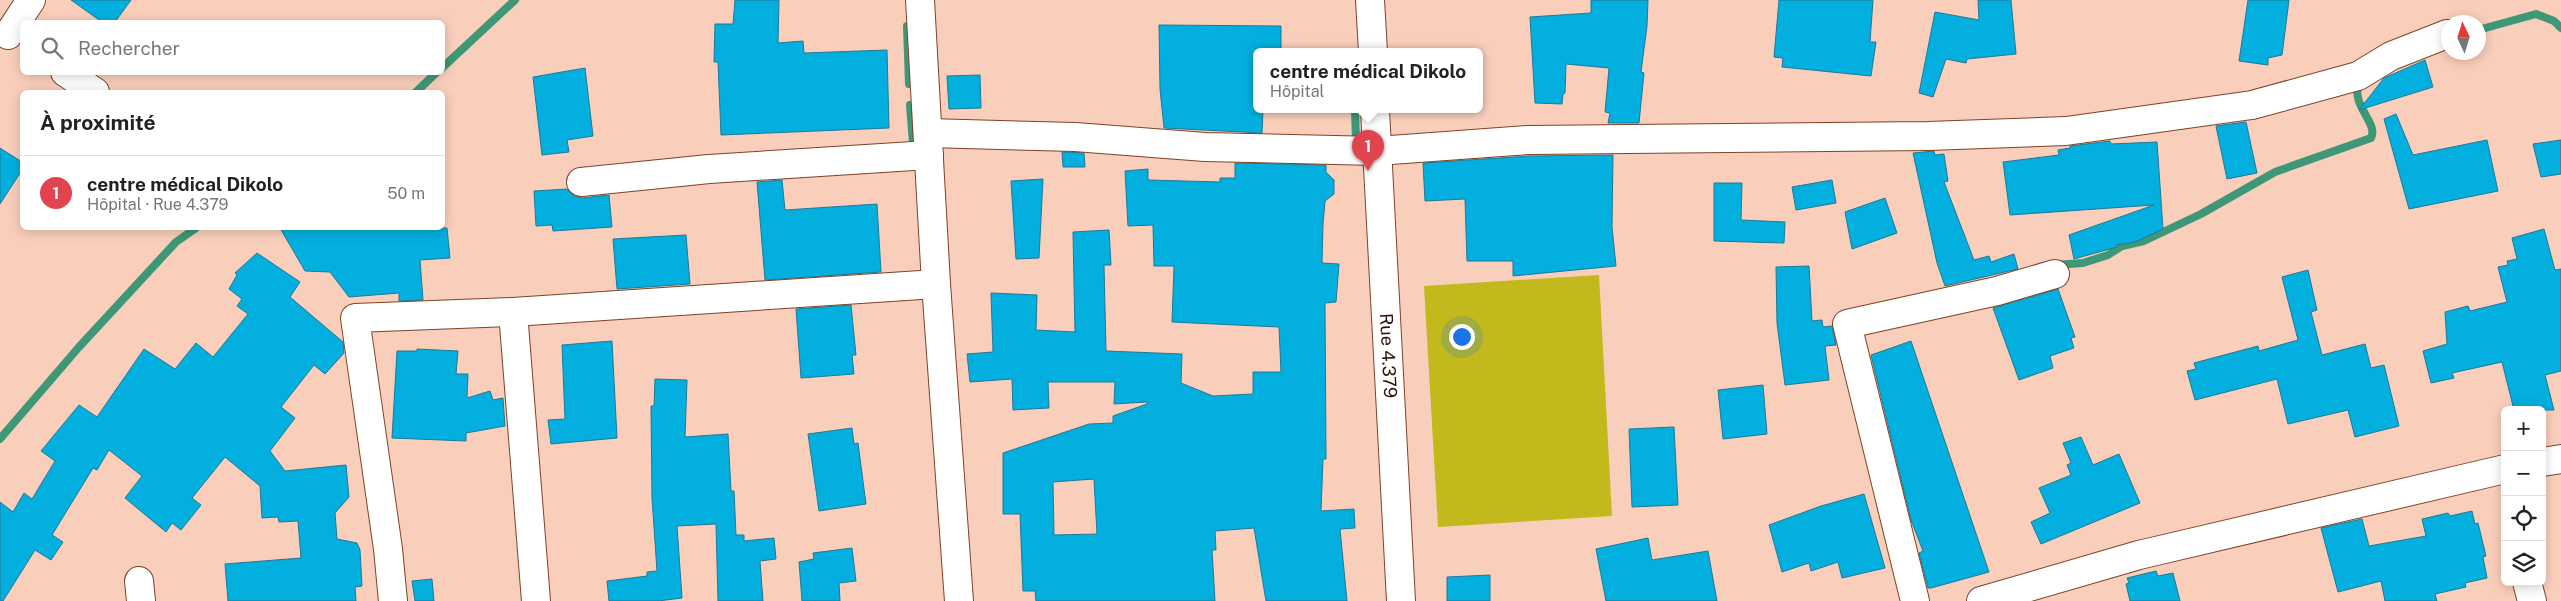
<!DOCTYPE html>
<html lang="fr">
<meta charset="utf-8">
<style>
:root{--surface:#fff;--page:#f6f6f6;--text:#222;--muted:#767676;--line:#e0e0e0;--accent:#3c788f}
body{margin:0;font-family:"Public Sans",sans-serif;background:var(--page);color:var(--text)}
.controls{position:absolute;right:15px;bottom:15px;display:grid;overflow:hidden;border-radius:8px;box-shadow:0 2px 12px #0003}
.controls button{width:45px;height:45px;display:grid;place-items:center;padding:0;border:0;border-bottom:1px solid var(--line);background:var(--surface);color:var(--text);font:25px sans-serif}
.compass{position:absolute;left:2441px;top:15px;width:45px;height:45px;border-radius:50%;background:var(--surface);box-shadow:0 2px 12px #0003;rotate:356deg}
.you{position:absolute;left:1461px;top:336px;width:18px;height:18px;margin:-12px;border:4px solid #fff;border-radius:50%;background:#1a73e8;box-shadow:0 0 0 8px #1a73e833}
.badge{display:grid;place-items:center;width:32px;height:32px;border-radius:50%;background:var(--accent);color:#fff;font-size:16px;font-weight:700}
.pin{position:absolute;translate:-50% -41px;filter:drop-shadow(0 1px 2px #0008)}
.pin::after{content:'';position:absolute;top:26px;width:18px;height:15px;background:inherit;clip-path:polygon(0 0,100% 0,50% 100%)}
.popup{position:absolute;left:1253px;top:48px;width:230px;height:65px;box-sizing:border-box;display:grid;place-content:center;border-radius:8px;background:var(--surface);filter:drop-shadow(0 1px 4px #0005);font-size:16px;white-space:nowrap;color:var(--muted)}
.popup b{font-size:19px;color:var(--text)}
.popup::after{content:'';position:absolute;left:50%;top:100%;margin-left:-10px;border:10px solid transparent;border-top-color:var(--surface)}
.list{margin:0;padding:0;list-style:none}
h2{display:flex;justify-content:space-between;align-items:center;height:65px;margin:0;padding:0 20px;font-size:21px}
h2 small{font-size:16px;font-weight:400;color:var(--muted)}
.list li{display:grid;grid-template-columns:32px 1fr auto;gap:15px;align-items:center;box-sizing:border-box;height:75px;padding:0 20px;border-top:1px solid var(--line)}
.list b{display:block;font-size:19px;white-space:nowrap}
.list p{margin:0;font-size:16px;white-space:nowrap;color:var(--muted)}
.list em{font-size:16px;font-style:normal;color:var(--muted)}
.icon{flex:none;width:28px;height:28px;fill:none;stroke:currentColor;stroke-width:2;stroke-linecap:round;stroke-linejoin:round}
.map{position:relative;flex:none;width:2561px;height:601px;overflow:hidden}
.search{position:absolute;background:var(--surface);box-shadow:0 2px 12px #0003;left:20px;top:20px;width:425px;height:55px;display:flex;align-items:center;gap:12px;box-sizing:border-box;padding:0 18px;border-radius:8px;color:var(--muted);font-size:19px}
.panel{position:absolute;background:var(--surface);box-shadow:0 2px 12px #0003;left:20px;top:90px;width:425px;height:140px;border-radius:8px}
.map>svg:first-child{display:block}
</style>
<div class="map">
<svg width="2561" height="601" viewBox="0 0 2561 601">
<rect width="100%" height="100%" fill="#f9cebb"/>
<path fill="#c2b91c" d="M 1599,275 L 1612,516 L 1438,527 L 1424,286 Z"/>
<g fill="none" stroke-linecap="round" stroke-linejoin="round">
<path stroke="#3e9877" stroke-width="8" d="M 907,26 L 909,84
M 2478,30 L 2536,14 L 2554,21 L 2561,28
M 442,68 L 515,0
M 416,92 L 437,72
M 910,105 L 913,143
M 1355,110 L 1356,141
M 2055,265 L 2083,263 L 2108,255 L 2122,246 L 2144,241 L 2201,214 L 2275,172 L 2371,138 C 2379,123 2350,105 2359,83
M 0,439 L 79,347 L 176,242 L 196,228"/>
</g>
<path fill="#02afde" stroke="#1f7997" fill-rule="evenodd" d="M 71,0 L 131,0 L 115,22 L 102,22 Z
M 735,0 L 779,0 L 778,43 L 803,41 L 804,53 L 887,50 L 889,128 L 721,135 L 718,62 L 714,62 L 715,24 L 733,24 Z
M 1591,0 L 1648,0 L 1647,26 L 1641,72 L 1644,73 L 1639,123 L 1608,123 L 1610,113 L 1605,112 L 1609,68 L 1566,64 L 1565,93 L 1563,94 L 1562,104 L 1535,103 L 1530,17 L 1591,13 Z
M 1779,0 L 1873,0 L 1870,42 L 1876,42 L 1871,76 L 1782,67 L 1783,58 L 1774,57 Z
M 1978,0 L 2011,0 L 2016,54 L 1967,59 L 1966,63 L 1946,59 L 1933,97 L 1919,93 L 1935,12 L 1979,20 Z
M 2248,0 L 2289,0 L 2282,55 L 2268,58 L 2268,65 L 2239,61 Z
M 1159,25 L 1281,26 L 1281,52 L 1257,52 L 1257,110 L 1263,110 L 1262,133 L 1164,128 L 1160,89 Z
M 2425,60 L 2433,87 L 2359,110 L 2384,78 Z
M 585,68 L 593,136 L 567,140 L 569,152 L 542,155 L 533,77 Z
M 980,75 L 981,108 L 949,109 L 947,76 Z
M 2396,114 L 2413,155 L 2487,140 L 2498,191 L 2409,209 L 2384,119 Z
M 2246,122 L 2257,173 L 2227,179 L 2216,126 Z
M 2561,140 L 2561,174 L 2541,177 L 2533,144 Z
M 2110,141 L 2111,144 L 2157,142 L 2163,229 L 2135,242 L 2116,245 L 2117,247 L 2074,259 L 2069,235 L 2154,205 L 2010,215 L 2003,162 L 2059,155 L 2058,150 L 2070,148 L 2070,146 Z
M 0,148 L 22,162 L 22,170 L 0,204 Z
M 1934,151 L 1935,155 L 1944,154 L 1948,181 L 1944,182 L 1974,260 L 1989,256 L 1991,262 L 2014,254 L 2018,269 L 1945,286 L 1937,263 L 1913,153 Z
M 1062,152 L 1084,153 L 1085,167 L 1063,167 Z
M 1613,155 L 1612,227 L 1616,266 L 1513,276 L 1513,261 L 1467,261 L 1465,199 L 1425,201 L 1423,163 L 1529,156 Z
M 1235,163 L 1326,165 L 1326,172 L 1334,180 L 1334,194 L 1325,201 L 1323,224 L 1322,263 L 1339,264 L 1336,302 L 1325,303 L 1326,459 L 1323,459 L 1321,511 L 1354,509 L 1355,528 L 1340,529 L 1347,601 L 1266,601 L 1254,528 L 1215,531 L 1216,550 L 1212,550 L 1215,601 L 1036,601 L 1035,591 L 1023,591 L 1020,514 L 1003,514 L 1003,453 L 1089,424 L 1113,423 L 1113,416 L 1147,404 L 1147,402 L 1114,404 L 1115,382 L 1048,382 L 1049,408 L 1013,410 L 1012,379 L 970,382 L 967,354 L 993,352 L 991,293 L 1037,295 L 1036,330 L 1075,332 L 1073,232 L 1109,230 L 1111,265 L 1104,265 L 1106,351 L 1182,354 L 1181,383 L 1213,396 L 1253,394 L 1253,372 L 1281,372 L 1279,327 L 1172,322 L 1174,266 L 1154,266 L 1153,225 L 1128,226 L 1125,171 L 1148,169 L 1148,180 L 1220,182 L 1220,178 L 1235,178 ZM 1094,479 L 1097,534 L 1054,535 L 1053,482 Z
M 1043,179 L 1039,258 L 1016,259 L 1011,181 Z
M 782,180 L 785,210 L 877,204 L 881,272 L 765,280 L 757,182 Z
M 1832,180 L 1836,203 L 1796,210 L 1792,187 Z
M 1714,183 L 1742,183 L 1741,220 L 1785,222 L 1784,243 L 1714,241 Z
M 567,189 L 574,196 L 582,198 L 609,195 L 612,227 L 553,231 L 552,225 L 536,226 L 534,191 Z
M 1885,198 L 1897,233 L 1852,249 L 1845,212 Z
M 280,228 L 447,228 L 450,258 L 420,260 L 423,300 L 399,301 L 399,293 L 349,297 L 330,272 L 305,271 Z
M 2544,229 L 2555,270 L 2561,269 L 2561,371 L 2545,375 L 2554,410 L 2514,410 L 2502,362 L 2452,373 L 2454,378 L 2431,383 L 2423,351 L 2447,344 L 2445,312 L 2468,306 L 2470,311 L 2507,302 L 2498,267 L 2508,265 L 2507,261 L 2517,259 L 2512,238 Z
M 686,235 L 690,284 L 617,289 L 613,239 Z
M 257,253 L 300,282 L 290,297 L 343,342 L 344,353 L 325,374 L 314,365 L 281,407 L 295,418 L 270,451 L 285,471 L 346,465 L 349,497 L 335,513 L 337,539 L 357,543 L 360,550 L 362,586 L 355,587 L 356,601 L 228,601 L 225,564 L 301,558 L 298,521 L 279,522 L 278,517 L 262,518 L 260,486 L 225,457 L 192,498 L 201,505 L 181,530 L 172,523 L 166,532 L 125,498 L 142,476 L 109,450 L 97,470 L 93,468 L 52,535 L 63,542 L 51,560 L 35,550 L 3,601 L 0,601 L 0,502 L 13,512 L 24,493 L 32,499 L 55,461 L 41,451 L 79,405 L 97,417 L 144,349 L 175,369 L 196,343 L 213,357 L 248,314 L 237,306 L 242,299 L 229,289 L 237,275 L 235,273 Z
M 1809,266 L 1812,321 L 1822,320 L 1823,327 L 1832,326 L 1836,345 L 1825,346 L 1829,380 L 1785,385 L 1777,323 L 1776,267 Z
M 2308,270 L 2317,310 L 2311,312 L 2322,355 L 2365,344 L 2371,368 L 2384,365 L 2399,426 L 2355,437 L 2348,410 L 2288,424 L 2277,379 L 2195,400 L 2187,371 L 2196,369 L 2194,363 L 2258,346 L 2259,351 L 2298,340 L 2282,277 Z
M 2058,289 L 2075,337 L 2071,338 L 2074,348 L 2050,356 L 2053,368 L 2019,380 L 1993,308 Z
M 851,305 L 856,355 L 852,355 L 854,374 L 801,378 L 796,309 Z
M 612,341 L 617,438 L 551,444 L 548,420 L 565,419 L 562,345 Z
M 1911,341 L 1989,572 L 1931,588 L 1928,588 L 1919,553 L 1923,551 L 1911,520 L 1871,355 Z
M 417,349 L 458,351 L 456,374 L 468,374 L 467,398 L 490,391 L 493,400 L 503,398 L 505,426 L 466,433 L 466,441 L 392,438 L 397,351 L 417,351 Z
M 655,379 L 687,380 L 685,437 L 728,434 L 731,491 L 734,491 L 736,535 L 744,535 L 744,541 L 774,538 L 776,559 L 760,561 L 763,601 L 718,601 L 716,524 L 677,526 L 682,598 L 658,601 L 609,601 L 607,581 L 647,576 L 647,572 L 657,571 L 652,498 L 651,406 L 654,406 Z
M 1763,385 L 1767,434 L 1723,439 L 1718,390 Z
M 1674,427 L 1678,505 L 1632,507 L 1629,429 Z
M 852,428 L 854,444 L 858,443 L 866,504 L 819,511 L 808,434 Z
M 2081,437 L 2093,465 L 2119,454 L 2140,503 L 2041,544 L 2031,522 L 2050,513 L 2039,488 L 2071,475 L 2067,465 L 2071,463 L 2063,443 Z
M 1864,494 L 1885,568 L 1842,578 L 1838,562 L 1811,571 L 1809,563 L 1782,572 L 1769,525 L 1821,506 Z
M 2472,511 L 2475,524 L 2478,523 L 2486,556 L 2483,557 L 2487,578 L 2465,583 L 2466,587 L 2435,594 L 2437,601 L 2385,601 L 2381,581 L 2338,592 L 2321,528 L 2362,519 L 2369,546 L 2426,536 L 2422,519 L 2448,513 L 2450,516 Z
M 1648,538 L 1652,560 L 1708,551 L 1717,601 L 1606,601 L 1596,549 Z
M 852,548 L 856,581 L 839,583 L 840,601 L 802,601 L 799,562 L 814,559 L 813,553 Z
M 2156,571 L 2158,576 L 2173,573 L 2180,601 L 2130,601 L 2126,584 L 2129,583 L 2127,578 Z
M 1490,575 L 1490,601 L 1447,601 L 1447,577 Z
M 432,579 L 434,601 L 415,601 L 412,581 Z"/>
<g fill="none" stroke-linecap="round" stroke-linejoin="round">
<defs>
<g id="street">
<path d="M 920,0 L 936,284 L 959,601"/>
<path d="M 1370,0 L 1373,52"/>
<path d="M 8,35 L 31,0"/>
<path d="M 65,72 L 95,92"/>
<path id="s1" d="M 1375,110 L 1401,601"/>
<path d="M 928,133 L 1075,137 L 1205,147 L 1377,151 L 1528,140 L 1928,136 L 2066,131 L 2252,105 L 2358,76 L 2391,56 L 2447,34"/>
<path d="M 581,182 L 709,169 L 929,155"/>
<path d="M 513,312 L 536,601"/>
<path d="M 2542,462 L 2561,459"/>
<path d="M 139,581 L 141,601"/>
<path d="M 2527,582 L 2532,601"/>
<path d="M 393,601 L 388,549 L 355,318 L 513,312 L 936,284"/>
<path d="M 1915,601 L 1847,324 L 1997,291 L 2055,274"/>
<path d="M 1981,601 L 2139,555 L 2505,469"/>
</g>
</defs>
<use href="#street" stroke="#7e4325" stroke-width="30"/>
<use href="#street" stroke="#fff" stroke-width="28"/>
</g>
<g text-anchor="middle" stroke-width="4" stroke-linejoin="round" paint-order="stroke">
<g font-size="18" fill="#2f1509" stroke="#fafafa">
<text dy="6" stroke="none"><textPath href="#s1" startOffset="246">Rue 4.379</textPath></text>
</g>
</g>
</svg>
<div class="controls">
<button>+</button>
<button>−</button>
<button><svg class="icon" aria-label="locate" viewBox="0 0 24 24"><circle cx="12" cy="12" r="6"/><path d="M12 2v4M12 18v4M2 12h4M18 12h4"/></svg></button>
<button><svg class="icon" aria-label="layers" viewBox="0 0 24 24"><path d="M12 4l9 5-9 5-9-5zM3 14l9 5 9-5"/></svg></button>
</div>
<svg class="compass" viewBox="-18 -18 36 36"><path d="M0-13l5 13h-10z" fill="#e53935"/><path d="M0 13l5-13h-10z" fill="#767676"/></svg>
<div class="you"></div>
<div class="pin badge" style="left:1368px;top:171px;background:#e0444e">1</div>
<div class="popup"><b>centre médical Dikolo</b>Hôpital</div>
<div class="search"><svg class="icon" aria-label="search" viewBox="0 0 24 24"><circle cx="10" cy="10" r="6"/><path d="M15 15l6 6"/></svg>Rechercher</div>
<section class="panel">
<h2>À proximité<small></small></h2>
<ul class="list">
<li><span class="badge" style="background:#e0444e">1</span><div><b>centre médical Dikolo</b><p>Hôpital · Rue 4.379</p></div><em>50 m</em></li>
</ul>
</section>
</div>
